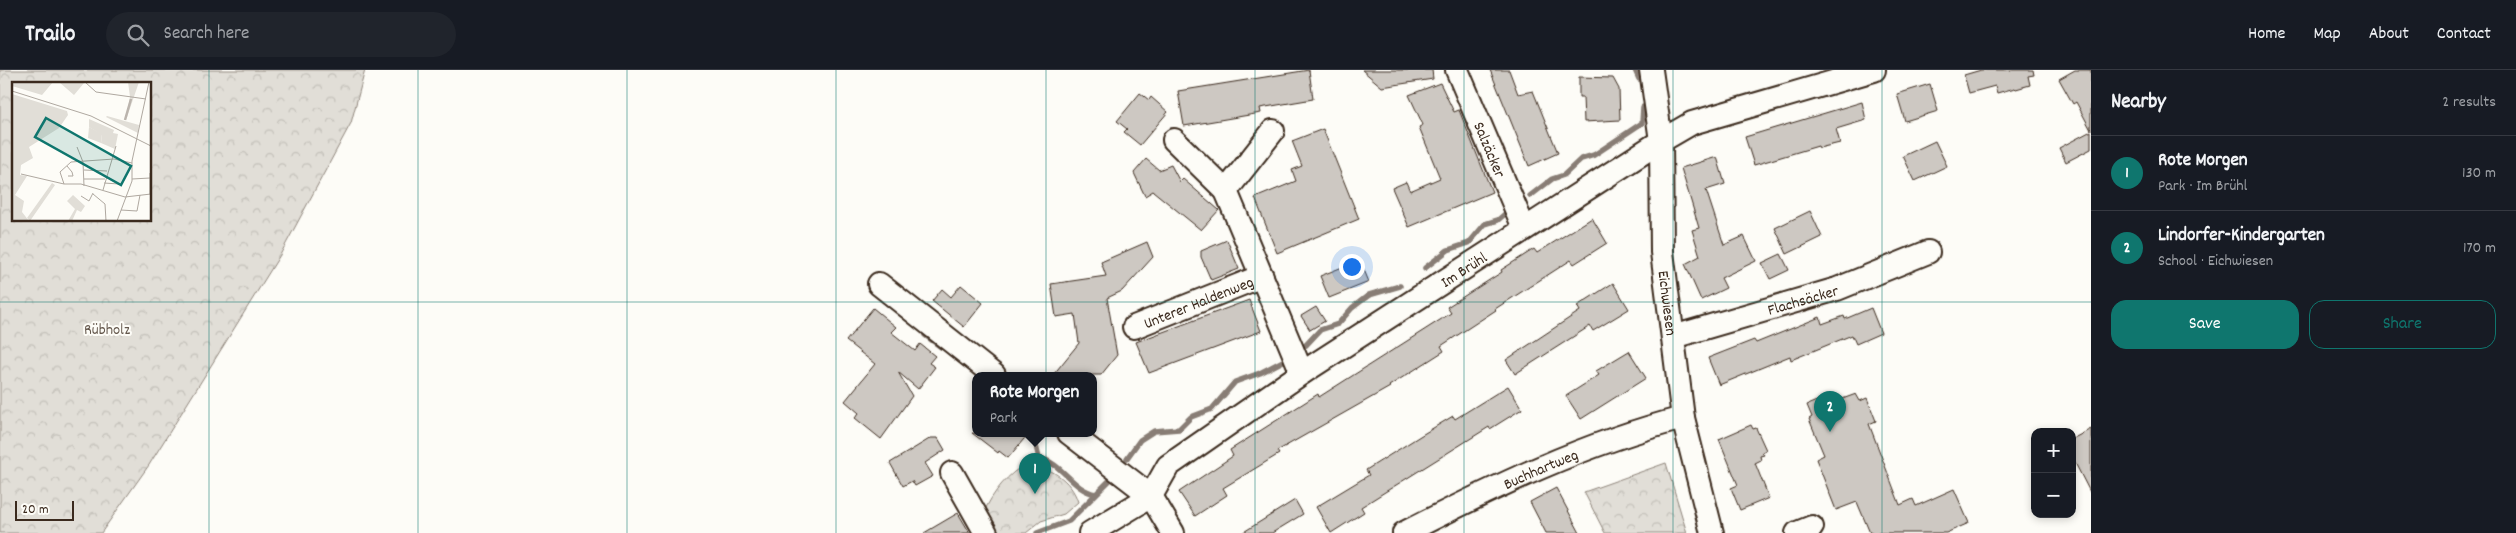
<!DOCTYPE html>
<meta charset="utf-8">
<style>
:root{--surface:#171b24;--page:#20242c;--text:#f1f3f6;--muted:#9ea1a6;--line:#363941;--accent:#0f766e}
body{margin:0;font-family:Dekko,sans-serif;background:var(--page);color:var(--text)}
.controls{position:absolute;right:15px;bottom:15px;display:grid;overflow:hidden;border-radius:10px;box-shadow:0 2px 8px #0003}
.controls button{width:45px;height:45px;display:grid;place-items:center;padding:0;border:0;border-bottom:1px solid var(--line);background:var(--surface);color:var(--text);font:25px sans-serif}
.scale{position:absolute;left:15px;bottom:12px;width:59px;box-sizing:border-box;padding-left:5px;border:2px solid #3b2a1e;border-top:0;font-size:14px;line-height:18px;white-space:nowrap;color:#3b2a1e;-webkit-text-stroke:4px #fdfcf7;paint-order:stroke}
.you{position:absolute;left:1351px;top:196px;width:18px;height:18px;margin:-12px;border:4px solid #fff;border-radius:50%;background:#1a73e8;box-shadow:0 0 0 8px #1a73e833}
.badge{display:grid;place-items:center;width:32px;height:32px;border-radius:50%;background:var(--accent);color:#fff;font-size:16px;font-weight:700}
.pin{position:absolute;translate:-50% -41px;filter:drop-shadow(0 1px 2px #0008)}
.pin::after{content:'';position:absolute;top:26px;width:18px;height:15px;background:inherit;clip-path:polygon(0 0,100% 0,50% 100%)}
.popup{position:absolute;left:972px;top:302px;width:125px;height:65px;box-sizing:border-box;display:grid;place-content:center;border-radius:10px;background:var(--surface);filter:drop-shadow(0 1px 4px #0005);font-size:16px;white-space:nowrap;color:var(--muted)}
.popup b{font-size:19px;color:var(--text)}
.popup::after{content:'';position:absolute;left:50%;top:100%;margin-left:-10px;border:10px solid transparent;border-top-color:var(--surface)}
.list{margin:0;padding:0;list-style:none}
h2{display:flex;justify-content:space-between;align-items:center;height:65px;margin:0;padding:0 20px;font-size:21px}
h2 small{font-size:16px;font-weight:400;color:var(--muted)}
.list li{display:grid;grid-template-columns:32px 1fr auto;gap:15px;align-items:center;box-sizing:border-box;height:75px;padding:0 20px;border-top:1px solid var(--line)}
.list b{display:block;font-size:19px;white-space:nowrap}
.list p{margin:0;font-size:16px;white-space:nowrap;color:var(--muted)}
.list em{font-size:16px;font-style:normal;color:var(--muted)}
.actions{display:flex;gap:10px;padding:15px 20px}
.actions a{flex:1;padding:11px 0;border:1px solid var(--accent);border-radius:15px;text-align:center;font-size:18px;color:var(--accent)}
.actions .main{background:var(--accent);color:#fff}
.icon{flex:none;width:28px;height:28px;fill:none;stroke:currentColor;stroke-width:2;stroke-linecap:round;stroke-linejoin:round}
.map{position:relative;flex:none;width:2091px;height:463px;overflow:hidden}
header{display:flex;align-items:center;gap:30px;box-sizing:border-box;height:70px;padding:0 25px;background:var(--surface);border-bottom:1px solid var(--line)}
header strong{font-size:24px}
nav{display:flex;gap:28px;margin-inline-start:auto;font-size:18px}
.search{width:350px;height:45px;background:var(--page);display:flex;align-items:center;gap:12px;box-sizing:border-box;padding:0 18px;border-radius:28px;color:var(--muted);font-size:19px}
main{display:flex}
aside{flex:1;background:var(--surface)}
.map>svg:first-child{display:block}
</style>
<header>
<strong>Trailo</strong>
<div class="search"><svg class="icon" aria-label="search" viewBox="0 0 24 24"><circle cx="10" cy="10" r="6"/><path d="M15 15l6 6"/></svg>Search here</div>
<nav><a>Home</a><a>Map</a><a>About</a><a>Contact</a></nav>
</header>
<main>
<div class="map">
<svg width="2091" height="463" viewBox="0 0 2091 463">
<defs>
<pattern id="forest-crowns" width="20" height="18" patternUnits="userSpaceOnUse" patternTransform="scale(1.25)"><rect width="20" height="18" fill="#e1ded7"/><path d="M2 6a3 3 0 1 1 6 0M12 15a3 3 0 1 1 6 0" fill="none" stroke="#c2bfb8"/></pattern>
</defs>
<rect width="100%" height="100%" fill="#fdfcf7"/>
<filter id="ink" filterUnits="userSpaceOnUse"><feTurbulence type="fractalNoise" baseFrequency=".02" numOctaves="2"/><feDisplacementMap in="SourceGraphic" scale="10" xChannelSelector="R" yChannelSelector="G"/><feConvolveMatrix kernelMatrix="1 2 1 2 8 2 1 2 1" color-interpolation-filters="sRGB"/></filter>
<g filter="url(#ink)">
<path fill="url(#forest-crowns)" stroke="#8e847a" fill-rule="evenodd" d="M 0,0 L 365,0 L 351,53 L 280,185 L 149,395 L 101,463 L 0,463 ZM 14,14 L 150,14 L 150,150 L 14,150 Z
M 1028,393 C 1050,398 1071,409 1078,432 L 1064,444 L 1041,451 L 1026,463 L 995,463 L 983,444 C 993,422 1008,403 1028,393 Z
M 1666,393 L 1687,463 L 1605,463 L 1584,422 Z"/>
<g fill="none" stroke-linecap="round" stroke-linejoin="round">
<path stroke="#887d74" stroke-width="5.5" d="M 1635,0 L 1639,9
M 1530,126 L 1552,109 L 1564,105 L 1581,89 L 1594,85 L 1642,53 L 1643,37
M 1425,198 L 1448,180 L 1469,173 L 1485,154 L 1498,150 L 1506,143
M 925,265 L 941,277
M 1306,275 L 1320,260 L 1338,254 L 1352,238 L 1369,225 L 1400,216
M 1037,363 L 1036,376 L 1039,388 C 1063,393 1072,420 1096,424
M 1127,388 L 1140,370 L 1154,361 L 1179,359 L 1191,347 L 1212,339 L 1235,312 L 1260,303 L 1283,291
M 1037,463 L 1069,451 L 1109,411"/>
</g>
<path fill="#cdc8c2" stroke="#3b2a1e" d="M 1309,0 L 1313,29 L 1260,38 L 1261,43 L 1184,56 L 1178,21 Z
M 1362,0 L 1432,0 L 1433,9 L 1382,17 Z
M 1490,0 L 1509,0 L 1518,24 L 1533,21 L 1558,83 L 1529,96 Z
M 1981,0 L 2033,0 L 2034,5 L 2028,6 L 2030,15 L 2016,19 L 2015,18 L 1997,23 L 1995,16 L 1969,23 L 1964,5 Z
M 2075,0 L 2091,0 L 2091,60 L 2076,32 L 2073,34 L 2059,9 Z
M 1579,7 L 1613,8 L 1619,19 L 1620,50 L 1584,52 L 1583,27 L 1579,27 Z
M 1440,13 L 1454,42 L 1459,40 L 1492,122 L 1409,157 L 1392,118 L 1406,112 L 1410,121 L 1440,108 L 1419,57 L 1423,55 L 1409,25 Z
M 1930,14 L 1938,41 L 1905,51 L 1897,24 Z
M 1140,23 L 1149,30 L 1151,27 L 1168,42 L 1140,75 L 1124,62 L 1127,59 L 1117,51 Z
M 1862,32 L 1866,50 L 1836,59 L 1840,73 L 1819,78 L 1818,76 L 1754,95 L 1745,67 Z
M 1323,59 L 1359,149 L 1277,183 L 1255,128 L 1296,111 L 1292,100 L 1302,96 L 1292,71 Z
M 2091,61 L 2091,79 L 2066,92 L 2059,78 Z
M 1935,71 L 1947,96 L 1915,111 L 1903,86 Z
M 1717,87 L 1725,114 L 1706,120 L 1724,175 L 1744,166 L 1756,191 L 1721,208 L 1726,218 L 1701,230 L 1685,194 L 1700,186 L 1692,160 L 1699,158 L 1681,98 Z
M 1146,89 L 1159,100 L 1171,95 L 1180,112 L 1183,109 L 1219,140 L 1201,160 L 1153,121 L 1145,126 L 1134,103 Z
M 1810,141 L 1822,167 L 1787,184 L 1775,158 Z
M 1592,148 L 1607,173 L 1574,194 L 1571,190 L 1495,239 L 1496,240 L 1441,276 L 1444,281 L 1389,316 L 1390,317 L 1277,381 L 1279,384 L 1223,418 L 1227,425 L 1195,446 L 1179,422 L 1233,386 L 1230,380 L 1318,324 L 1319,327 L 1451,243 L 1447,237 L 1502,202 L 1501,200 L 1534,179 L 1537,183 Z
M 1227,170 L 1239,199 L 1211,210 L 1201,187 L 1201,181 Z
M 1147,172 L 1153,187 L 1122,221 L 1107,228 L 1117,285 L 1101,305 L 1053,305 L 1079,273 L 1075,244 L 1056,247 L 1051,214 L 1106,206 L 1101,192 Z
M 1781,184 L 1789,200 L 1770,209 L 1762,193 Z
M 1360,190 L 1369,212 L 1329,228 L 1320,206 Z
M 1613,213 L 1629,239 L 1593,261 L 1590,256 L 1515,304 L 1506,290 L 1580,241 L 1577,236 Z
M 961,215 L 983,233 L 964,257 L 932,231 L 942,219 L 951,227 Z
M 1249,230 L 1261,261 L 1149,303 L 1136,272 Z
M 1316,237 L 1325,251 L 1310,260 L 1301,246 Z
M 873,238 L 896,257 L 891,262 L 915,281 L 920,274 L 935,286 L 929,293 L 935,297 L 918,319 L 898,302 L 912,326 L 881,369 L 855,348 L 859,343 L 845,331 L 875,294 L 846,271 Z
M 1871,238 L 1881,263 L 1856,274 L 1852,265 L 1791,290 L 1790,286 L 1719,315 L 1708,288 L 1754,270 L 1756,273 L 1820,247 L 1822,254 L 1844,246 L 1845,249 Z
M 1629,281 L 1646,308 L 1581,349 L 1566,326 L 1599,305 L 1596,301 Z
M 1508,316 L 1522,339 L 1490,359 L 1489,357 L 1361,437 L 1364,442 L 1331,463 L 1316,437 L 1369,405 L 1366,400 L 1420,366 L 1453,346 L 1455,349 Z
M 1856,324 L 1860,331 L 1867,328 L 1876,351 L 1869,354 L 1900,435 L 1913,429 L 1916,436 L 1954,419 L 1969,453 L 1946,463 L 1870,463 L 1857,432 L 1836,440 L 1816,389 L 1824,385 L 1809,349 L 1812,347 L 1807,335 L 1824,328 L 1826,335 Z
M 1751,355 L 1753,359 L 1756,358 L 1766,380 L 1762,382 L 1764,385 L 1760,386 L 1761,390 L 1755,393 L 1769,428 L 1740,440 L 1731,418 L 1738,415 L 1719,369 Z
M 2091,359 L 2091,424 L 2072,387 L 2072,369 Z
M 972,363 L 1029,363 L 1008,388 L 999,381 L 998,383 Z
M 931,368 L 938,368 L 945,380 L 925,393 L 933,406 L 915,416 L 912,411 L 903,416 L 890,393 Z
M 1556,418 L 1565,435 L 1580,463 L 1546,463 L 1530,432 Z
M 1295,430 L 1303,444 L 1272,463 L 1242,463 Z
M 958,443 L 970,463 L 924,463 Z"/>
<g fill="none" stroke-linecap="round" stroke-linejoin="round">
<defs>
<g id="minor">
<path id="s1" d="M 1457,0 L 1524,158"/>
<path id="s2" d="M 1651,0 L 1661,71 L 1662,182 L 1683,348 L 1712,463"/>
<path d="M 1273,61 L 1226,121 L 1302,303"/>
<path d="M 1174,70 L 1226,121"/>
<path d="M 879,214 L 994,305"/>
<path id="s3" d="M 1134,257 L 1262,206"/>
<path id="s4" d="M 1673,267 L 1837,219 L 1928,182"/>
<path d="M 1069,363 L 1151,426 L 1173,463"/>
<path d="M 952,403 L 986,463"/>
<path id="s5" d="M 1090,463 L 1151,426 L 1168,396 L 1302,303 L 1661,71 L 1692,53 L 1874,0"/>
<path id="s6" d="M 1404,463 C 1494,417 1585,373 1683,348"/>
<path d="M 1797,463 L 1812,457"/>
</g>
</defs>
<use href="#minor" stroke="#3b2a1e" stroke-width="26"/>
<use href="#minor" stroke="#fdfcf7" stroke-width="22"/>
</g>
</g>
<path fill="none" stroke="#0f766e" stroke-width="1" stroke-opacity="0.55" d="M 209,0 L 209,463M 418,0 L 418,463M 627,0 L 627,463M 836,0 L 836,463M 1046,0 L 1046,463M 1255,0 L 1255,463M 1464,0 L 1464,463M 1673,0 L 1673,463M 1882,0 L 1882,463M 0,232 L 2091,232"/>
<g text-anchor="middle" stroke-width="4" stroke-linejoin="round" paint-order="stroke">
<g font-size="16" fill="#3b2a1e" stroke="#fdfcf7">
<text dy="6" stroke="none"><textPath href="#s1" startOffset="86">Salzäcker</textPath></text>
<text dy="6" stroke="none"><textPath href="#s5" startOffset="461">Im Brühl</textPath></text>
<text dy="6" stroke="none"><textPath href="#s4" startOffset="135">Flachsäcker</textPath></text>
<text dy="6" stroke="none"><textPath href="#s3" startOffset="69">Unterer Haldenweg</textPath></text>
<text dy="6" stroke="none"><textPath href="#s2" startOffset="234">Eichwiesen</textPath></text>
<text dy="6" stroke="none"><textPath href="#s6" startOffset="151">Buchhartweg</textPath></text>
</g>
<g font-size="16" fill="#64574c" stroke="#fdfcf7">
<text x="107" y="264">Rübholz</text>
</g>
</g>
<g transform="translate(12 12)">
<rect width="139" height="139" fill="#fdfcf7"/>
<path d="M 47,0 L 71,0 L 72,1 L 62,13 ZM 116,0 L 127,0 L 114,38 L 118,15 ZM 95,34 L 127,43 L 126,51 L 94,35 ZM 77,37 L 102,48 L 101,51 L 106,52 L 103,67 L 89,61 L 90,53 L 77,45 ZM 40,101 L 43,103 L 18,139 L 15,136 ZM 61,113 L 73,124 L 69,130 L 65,128 L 60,139 L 56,139 L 63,127 L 55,119 Z" fill="#e1ded7"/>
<path d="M 0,0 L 41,0 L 30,13 L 0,4 ZM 0,12 L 55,29 L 56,33 L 47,46 L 17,65 L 21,76 L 9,83 L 8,93 L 15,94 L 3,113 L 12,119 L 10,130 L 17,139 L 0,139 ZM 77,45 L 90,52 L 89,61 L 76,56 Z" fill="#e1ded7"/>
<path fill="none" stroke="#bbb4ad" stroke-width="2.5" d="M 113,38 L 119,17"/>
<path fill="none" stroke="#afa8a0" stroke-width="1" d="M 73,0 L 84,10 L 134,17M 0,9 L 79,34 L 139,64M 65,65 L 71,80 L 72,104M 55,84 L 60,90 L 61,94 L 56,94M 72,88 L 95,89M 138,91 L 138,112M 9,92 L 52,102 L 69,102 L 113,115 L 139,112M 72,97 L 93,97M 120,97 L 138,96M 92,101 L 107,102M 52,102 L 48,90 L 59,80 L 102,77 L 120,81M 91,108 L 104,64M 81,112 L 93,122 L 94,139M 69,114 L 77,119 L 81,111M 109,128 L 125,129 L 128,113M 105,139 L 120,99 L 120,79 L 137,0"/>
<path fill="#0f766e" fill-opacity="0.15" stroke="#0f766e" stroke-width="2.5" d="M 34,36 L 119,84 L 109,103 L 23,55 Z"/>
<rect width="139" height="139" fill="none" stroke="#3b2a1e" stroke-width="2.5"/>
</g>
</svg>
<div class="controls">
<button>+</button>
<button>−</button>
</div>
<div class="scale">20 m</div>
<div class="you"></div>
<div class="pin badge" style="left:1035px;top:424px">1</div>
<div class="popup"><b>Rote Morgen</b>Park</div>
<div class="pin badge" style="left:1830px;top:362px">2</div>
</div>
<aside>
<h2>Nearby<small>2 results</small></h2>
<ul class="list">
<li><span class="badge">1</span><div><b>Rote Morgen</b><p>Park · Im Brühl</p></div><em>130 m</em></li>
<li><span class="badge">2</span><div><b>Lindorfer-Kindergarten</b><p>School · Eichwiesen</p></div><em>170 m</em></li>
</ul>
<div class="actions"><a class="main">Save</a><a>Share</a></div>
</aside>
</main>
